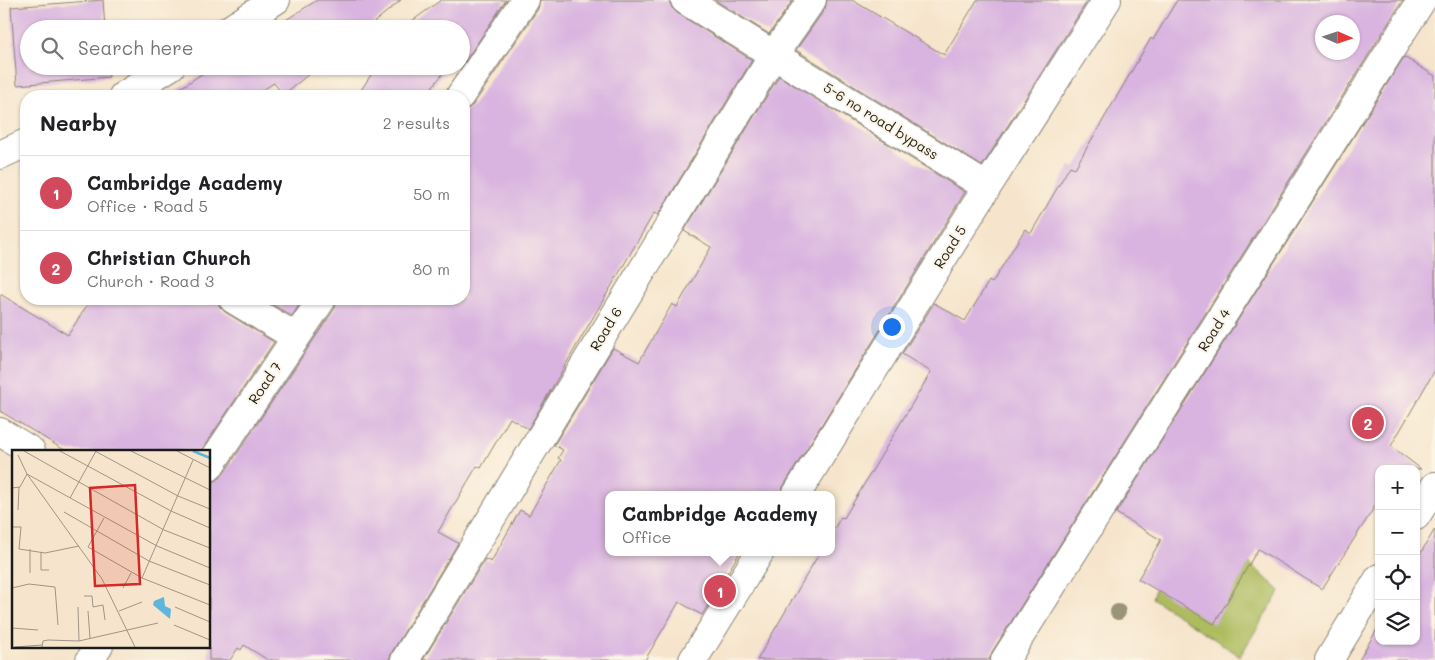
<!DOCTYPE html>
<meta charset="utf-8">
<style>
:root{--surface:#fff;--page:#f2f2f2;--text:#202124;--muted:#757577;--line:#e0e0e0;--accent:#d1495b}
body{margin:0;font-family:Mali,sans-serif;background:var(--page);color:var(--text)}
.controls{position:absolute;right:15px;bottom:15px;display:grid;overflow:hidden;border-radius:10px;box-shadow:0 1px 4px #0004}
.controls button{width:45px;height:45px;display:grid;place-items:center;padding:0;border:0;border-bottom:1px solid var(--line);background:var(--surface);color:var(--text);font:25px sans-serif}
.compass{position:absolute;left:1315px;top:15px;width:45px;height:45px;border-radius:50%;background:var(--surface);box-shadow:0 1px 4px #0004;rotate:93deg}
.you{position:absolute;left:891px;top:326px;width:18px;height:18px;margin:-12px;border:4px solid #fff;border-radius:50%;background:#1a73e8;box-shadow:0 0 0 8px #1a73e833}
.badge{display:grid;place-items:center;width:32px;height:32px;border-radius:50%;background:var(--accent);color:#fff;font-size:16px;font-weight:700}
.pin{position:absolute;translate:-50% -50%;border:2px solid #fff;box-shadow:0 1px 5px #0006}
.popup{position:absolute;left:605px;top:491px;width:230px;height:65px;box-sizing:border-box;display:grid;place-content:center;border-radius:10px;background:var(--surface);filter:drop-shadow(0 1px 4px #0005);font-size:16px;white-space:nowrap;color:var(--muted)}
.popup b{font-size:19px;color:var(--text)}
.popup::after{content:'';position:absolute;left:50%;top:100%;margin-left:-10px;border:10px solid transparent;border-top-color:var(--surface)}
.list{margin:0;padding:0;list-style:none}
h2{display:flex;justify-content:space-between;align-items:center;height:65px;margin:0;padding:0 20px;font-size:21px}
h2 small{font-size:16px;font-weight:400;color:var(--muted)}
.list li{display:grid;grid-template-columns:32px 1fr auto;gap:15px;align-items:center;box-sizing:border-box;height:75px;padding:0 20px;border-top:1px solid var(--line)}
.list b{display:block;font-size:19px;white-space:nowrap}
.list p{margin:0;font-size:16px;white-space:nowrap;color:var(--muted)}
.list em{font-size:16px;font-style:normal;color:var(--muted)}
.icon{flex:none;width:28px;height:28px;fill:none;stroke:currentColor;stroke-width:2;stroke-linecap:round;stroke-linejoin:round}
.map{position:relative;flex:none;width:1435px;height:660px;overflow:hidden}
.search{position:absolute;background:var(--surface);box-shadow:0 1px 4px #0004;left:20px;top:20px;width:450px;height:55px;display:flex;align-items:center;gap:12px;box-sizing:border-box;padding:0 18px;border-radius:28px;color:var(--muted);font-size:19px}
.panel{position:absolute;background:var(--surface);box-shadow:0 1px 4px #0004;left:20px;top:90px;width:450px;height:215px;border-radius:20px}
.map>svg:first-child{display:block}
</style>
<div class="map">
<svg width="1435" height="660" viewBox="0 0 1435 660">
<rect width="100%" height="100%" fill="#fcf5e5"/>
<filter id="ink" filterUnits="userSpaceOnUse"><feTurbulence type="fractalNoise" baseFrequency=".02" numOctaves="2"/><feDisplacementMap in="SourceGraphic" scale="10" xChannelSelector="R" yChannelSelector="G"/><feConvolveMatrix kernelMatrix="1 2 1 2 8 2 1 2 1" color-interpolation-filters="sRGB"/></filter>
<filter id="wash" filterUnits="userSpaceOnUse"><feTurbulence type="fractalNoise" baseFrequency=".0096" numOctaves="4" result="noise"/><feDisplacementMap in="SourceGraphic" scale="20" xChannelSelector="R" yChannelSelector="G"/><feGaussianBlur stdDeviation="1.12" result="paint"/><feColorMatrix in="noise" values="0 0 0 0 0 0 0 0 0 0 0 0 0 0 0 0 0 1.4 0 .05"/><feComposite in="paint" operator="in"/></filter>
<g filter="url(#wash)">
<rect width="100%" height="100%" fill="#f6e5cc"/>
<path fill="#aebc5e" stroke="#656c3d" d="M 1185,504 L 1280,591 L 1240,656 L 1152,598 Z"/>
<g id="blocks">
<path fill="#d9b4e0" fill-rule="evenodd" d="M 103,0 L 105,29 L 29,29 L 29,66 L 108,66 L 109,77 L 17,85 L 11,7 Z
M 317,0 L 401,0 L 366,29 L 272,29 Z
M 441,0 L 506,0 L 464,63 L 461,29 L 401,29 Z
M 540,0 L 669,0 L 672,8 L 677,13 L 752,60 L 658,215 L 654,213 L 528,429 L 510,418 L 481,468 L 477,466 L 438,532 L 458,543 L 392,652 L 389,660 L 268,660 L 244,645 L 241,650 L 238,648 L 230,660 L 209,660 L 209,482 L 216,481 L 222,476 L 335,308 L 337,299 L 464,299 L 464,111 L 473,105 L 538,9 Z
M 715,0 L 793,0 L 769,34 Z
M 827,0 L 852,0 L 944,55 L 977,0 L 1088,0 L 982,166 L 796,50 L 825,9 Z
M 1177,0 L 1403,0 L 992,652 L 989,660 L 757,660 L 820,552 L 831,552 L 831,534 L 841,517 L 844,518 L 931,372 L 902,354 L 934,303 L 965,321 L 989,281 L 992,283 L 1025,229 L 1031,233 L 1070,166 L 1075,168 L 1151,38 L 1153,40 ZM 1322,22 L 1352,22 L 1352,52 L 1322,52 Z
M 1404,57 L 1435,76 L 1435,370 L 1391,446 L 1421,469 L 1379,469 L 1379,500 L 1322,589 L 1258,549 L 1214,624 L 1138,579 L 1161,540 L 1116,513 Z
M 214,66 L 319,66 L 283,95 L 274,83 L 253,96 L 168,96 Z
M 377,66 L 449,66 L 425,96 L 357,96 Z
M 779,76 L 965,192 L 783,487 L 780,495 L 609,495 L 609,552 L 740,552 L 702,615 L 679,602 L 645,660 L 423,660 L 485,559 L 491,562 L 520,510 L 529,515 L 561,460 L 558,458 L 563,450 L 554,445 L 613,348 L 639,362 L 672,304 L 677,307 L 711,247 L 684,231 Z
M 0,294 L 68,335 L 91,299 L 217,299 L 219,306 L 225,312 L 274,342 L 201,451 L 66,451 L 0,411 Z
M 263,299 L 303,299 L 292,316 Z
M 1435,529 L 1435,660 L 1359,660 L 1379,626 L 1379,641 L 1416,641 L 1416,561 Z"/>
</g>
</g>
<g filter="url(#ink)">
<use href="#blocks" fill-opacity="0" stroke="#898074" stroke-width="1"/>
<g fill="none" stroke-linecap="round" stroke-linejoin="round">
<defs>
<path id="street" d="M 685,0 L 987,187
M 230,29 L 276,0
M 123,96 L 171,66
M 460,96 L 525,0
M 0,155 L 26,143
M 233,299 L 296,337
M 0,432 L 31,451
M 209,467 L 322,299
M 796,495 L 987,187 L 1107,0
M 1416,516 L 1435,486
M 90,660 L 99,646
M 405,660 L 774,54 L 812,0
M 693,660 L 760,552
M 1005,660 L 1422,0
M 1329,660 L 1379,578"/>
</defs>
<use href="#street" stroke="#898074" stroke-width="30"/>
<use href="#street" stroke="#fff" stroke-width="28"/>
</g>
<circle fill="#9a9578" cx="1118" cy="612" r="8"/>
</g>
<g text-anchor="middle" stroke-width="4" stroke-linejoin="round" paint-order="stroke">
<g font-size="14" fill="#1c1c1c" stroke="#fcf5e5">
<text transform="translate(881 121) rotate(32)" y="5">5-6 no road bypass</text>
<text transform="translate(950 247) rotate(-58)" y="5">Road 5</text>
<text transform="translate(606 329) rotate(-59)" y="5">Road 6</text>
<text transform="translate(1214 330) rotate(-58)" y="5">Road 4</text>
<text transform="translate(265 383) rotate(-56)" y="5">Road 7</text>
</g>
</g>
<g transform="translate(12 450)">
<rect width="198" height="198" fill="#f6e5cc"/>
<path d="M 152,147 L 153,156 L 159,159 L 158,169 L 141,155 L 142,151 Z" fill="#60b5dc"/>
<path fill="none" stroke="#60b5dc" stroke-width="2.5" d="M 181,1 L 198,8"/>
<path fill="none" stroke="#9f9586" stroke-width="1" d="M 12,1 L 152,80 L 198,98M 48,1 L 159,61 L 198,78M 83,1 L 166,46 L 198,59M 119,1 L 198,40M 165,1 L 198,18M 6,5 L 15,24 L 145,96 L 198,118M 0,38 L 8,37 L 15,24 L 90,129 L 123,197M 58,48 L 84,1M 6,60 L 7,37M 52,62 L 137,111 L 198,135M 0,77 L 9,77 L 7,99 L 33,103 L 67,96M 76,97 L 130,128 L 198,155M 76,97 L 92,68M 29,102 L 29,120 L 37,120M 18,123 L 18,99M 130,128 L 181,10M 0,138 L 17,134 L 43,137 L 46,175M 111,138 L 119,123M 72,146 L 80,146 L 81,157 L 91,155 L 93,170M 66,157 L 67,191M 163,157 L 198,172M 76,161 L 78,188M 107,161 L 130,152M 162,175 L 198,190M 0,178 L 26,180M 3,197 L 30,195M 30,197 L 31,191 L 36,190 L 67,191 L 146,173"/>
<path fill="#d62828" fill-opacity="0.15" stroke="#d62828" stroke-width="2.5" d="M 123,35 L 128,134 L 83,136 L 78,38 Z"/>
<rect width="198" height="198" fill="none" stroke="#1c1c1c" stroke-width="2.5"/>
</g>
</svg>
<div class="controls">
<button>+</button>
<button>−</button>
<button><svg class="icon" aria-label="locate" viewBox="0 0 24 24"><circle cx="12" cy="12" r="6"/><path d="M12 2v4M12 18v4M2 12h4M18 12h4"/></svg></button>
<button><svg class="icon" aria-label="layers" viewBox="0 0 24 24"><path d="M12 4l9 5-9 5-9-5zM3 14l9 5 9-5"/></svg></button>
</div>
<svg class="compass" viewBox="-18 -18 36 36"><path d="M0-13l5 13h-10z" fill="#e53935"/><path d="M0 13l5-13h-10z" fill="#757577"/></svg>
<div class="you"></div>
<div class="pin badge" style="left:720px;top:591px">1</div>
<div class="popup"><b>Cambridge Academy</b>Office</div>
<div class="pin badge" style="left:1368px;top:423px">2</div>
<div class="search"><svg class="icon" aria-label="search" viewBox="0 0 24 24"><circle cx="10" cy="10" r="6"/><path d="M15 15l6 6"/></svg>Search here</div>
<section class="panel">
<h2>Nearby<small>2 results</small></h2>
<ul class="list">
<li><span class="badge">1</span><div><b>Cambridge Academy</b><p>Office · Road 5</p></div><em>50 m</em></li>
<li><span class="badge">2</span><div><b>Christian Church</b><p>Church · Road 3</p></div><em>80 m</em></li>
</ul>
</section>
</div>
